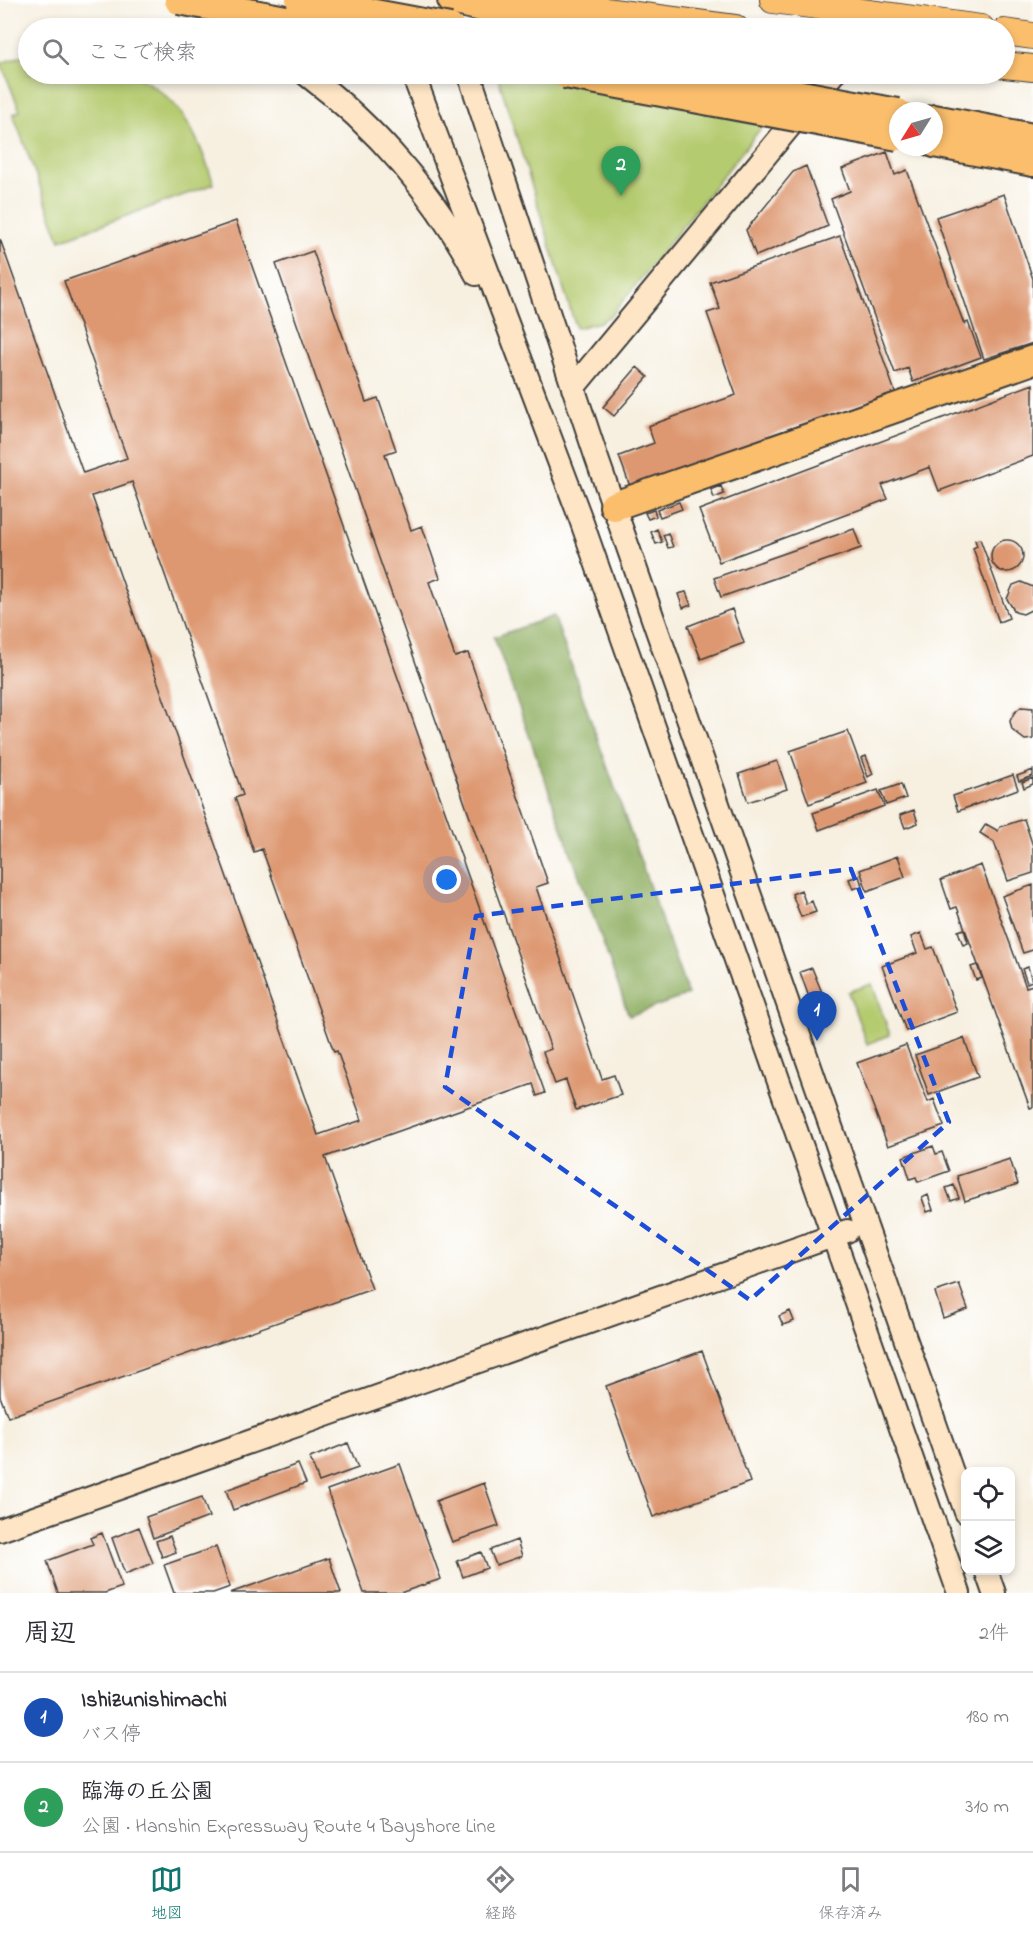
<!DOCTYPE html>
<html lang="ja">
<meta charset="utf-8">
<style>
:root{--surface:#fff;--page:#f2f2f3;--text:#2b2b33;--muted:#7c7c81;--line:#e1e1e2;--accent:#0f766e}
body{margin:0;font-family:"Indie Flower","Klee One",sans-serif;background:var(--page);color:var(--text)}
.controls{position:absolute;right:18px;bottom:18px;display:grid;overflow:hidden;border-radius:12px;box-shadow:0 3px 9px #0003}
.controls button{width:54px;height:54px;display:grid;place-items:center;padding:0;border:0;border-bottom:2px solid var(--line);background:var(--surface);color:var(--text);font:30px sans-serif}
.compass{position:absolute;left:889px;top:102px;width:54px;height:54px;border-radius:50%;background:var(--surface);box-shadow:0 3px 9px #0003;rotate:233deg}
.you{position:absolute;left:447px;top:880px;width:21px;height:21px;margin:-15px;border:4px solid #fff;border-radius:50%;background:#1a73e8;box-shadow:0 0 0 9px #1a73e833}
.badge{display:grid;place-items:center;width:39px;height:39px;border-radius:50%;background:var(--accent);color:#fff;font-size:20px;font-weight:700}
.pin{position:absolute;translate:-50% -50px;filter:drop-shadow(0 2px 3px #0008)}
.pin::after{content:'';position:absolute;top:32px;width:21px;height:18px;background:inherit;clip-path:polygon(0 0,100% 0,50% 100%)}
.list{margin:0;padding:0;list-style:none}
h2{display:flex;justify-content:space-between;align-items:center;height:78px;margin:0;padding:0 24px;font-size:26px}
h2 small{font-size:20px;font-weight:400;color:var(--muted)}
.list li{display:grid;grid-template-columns:39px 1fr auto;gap:18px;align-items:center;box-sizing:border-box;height:90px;padding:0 24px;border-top:2px solid var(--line)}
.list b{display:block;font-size:22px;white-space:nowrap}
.list p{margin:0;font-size:20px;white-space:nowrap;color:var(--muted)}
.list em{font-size:20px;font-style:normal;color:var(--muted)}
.icon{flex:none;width:33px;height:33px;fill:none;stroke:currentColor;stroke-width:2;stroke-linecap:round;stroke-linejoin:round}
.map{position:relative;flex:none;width:1033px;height:1593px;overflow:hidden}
.search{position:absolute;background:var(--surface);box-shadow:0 3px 9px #0003;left:18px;right:18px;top:18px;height:66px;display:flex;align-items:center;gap:15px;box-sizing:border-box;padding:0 21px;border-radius:33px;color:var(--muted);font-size:22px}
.sheet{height:258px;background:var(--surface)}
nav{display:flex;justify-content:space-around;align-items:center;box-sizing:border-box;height:84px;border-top:2px solid var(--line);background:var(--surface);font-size:16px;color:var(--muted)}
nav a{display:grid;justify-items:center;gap:3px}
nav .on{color:var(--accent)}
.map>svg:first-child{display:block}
</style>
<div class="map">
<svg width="1033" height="1593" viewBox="0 0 1033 1593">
<rect width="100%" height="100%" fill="#fff"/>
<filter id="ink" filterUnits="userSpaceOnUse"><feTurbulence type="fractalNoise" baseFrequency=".0167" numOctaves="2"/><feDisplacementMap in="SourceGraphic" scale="12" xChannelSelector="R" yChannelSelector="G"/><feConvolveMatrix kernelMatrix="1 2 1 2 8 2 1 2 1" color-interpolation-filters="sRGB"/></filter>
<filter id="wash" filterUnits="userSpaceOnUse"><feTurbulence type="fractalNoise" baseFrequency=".008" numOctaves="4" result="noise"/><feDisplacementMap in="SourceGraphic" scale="24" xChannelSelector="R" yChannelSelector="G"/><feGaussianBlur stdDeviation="1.35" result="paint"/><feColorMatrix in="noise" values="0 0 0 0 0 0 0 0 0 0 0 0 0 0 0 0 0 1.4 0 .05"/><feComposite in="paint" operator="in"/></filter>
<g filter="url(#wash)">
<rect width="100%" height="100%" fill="#f7f0e1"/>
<path fill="#b5cb6f" stroke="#687446" stroke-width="1.5" d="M 28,54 L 28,74 L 131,74 C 182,96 197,135 214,184 L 60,240 L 13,114 L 20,111 L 1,63 Z
M 497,74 L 609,74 L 777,108 L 612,315 L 600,322 L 576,328 Z
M 872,984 L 890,1035 L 867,1044 L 848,992 Z"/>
<path fill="#90af62" stroke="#56663f" stroke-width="1.5" d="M 554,616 L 688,995 L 629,1016 L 494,637 Z"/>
<g id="blocks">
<path fill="#dd9871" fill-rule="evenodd" d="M 887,152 L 895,175 L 907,170 L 964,324 L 968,322 L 981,357 L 913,382 L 908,368 L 895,373 L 831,199 L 850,191 L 842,169 Z
M 806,166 L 828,226 L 756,256 L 746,230 L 793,172 Z
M 1004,194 L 1033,279 L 1033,343 L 984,359 L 936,217 Z
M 236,221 L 545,1093 L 537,1096 L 533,1084 L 325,1157 L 372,1289 L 8,1417 L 0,1396 L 0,239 L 83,473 L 127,458 L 64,281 ZM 132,482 L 243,795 L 235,798 L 254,852 L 262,849 L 334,1052 L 337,1051 L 362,1120 L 318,1135 L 92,496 Z
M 840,236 L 895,392 L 765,437 L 767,442 L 631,489 L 619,456 L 654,443 L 648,426 L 736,395 L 707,313 L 720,309 L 710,282 Z
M 313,251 L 366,402 L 378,398 L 396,450 L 385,454 L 411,530 L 422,526 L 440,578 L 429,582 L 455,657 L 468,653 L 548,883 L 536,887 L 602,1079 L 614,1075 L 621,1095 L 576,1110 L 566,1080 L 555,1084 L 543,1052 L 551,1049 L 276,264 Z
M 637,367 L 648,377 L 614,416 L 603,407 Z
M 1033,384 L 1033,456 L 939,491 L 930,467 L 882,485 L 888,499 L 719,562 L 699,510 Z
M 721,486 L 724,494 L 714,498 L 711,490 Z
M 679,502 L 682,509 L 660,517 L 657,510 Z
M 654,510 L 656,516 L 648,519 L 645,513 Z
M 657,529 L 662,542 L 656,544 L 651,532 Z
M 854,529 L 861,548 L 721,597 L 714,578 Z
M 668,533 L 673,547 L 668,548 L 663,535 Z
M 980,539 L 1009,618 L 999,622 L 973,548 L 977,546 L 975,540 Z
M991 556a16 16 0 1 1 32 0a16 16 0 1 1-32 0Z
M 1021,582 L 1033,587 L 1033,609 L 1023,614 L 1015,612 L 1007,599 L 1013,585 Z
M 686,592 L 691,605 L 683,608 L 678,594 Z
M 732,609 L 744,643 L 701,659 L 688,626 Z
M 1021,707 L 1033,708 L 1033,739 L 1025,740 L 1012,730 L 1010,721 L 1014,713 Z
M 848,731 L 867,783 L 809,804 L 790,751 Z
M 866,756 L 873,774 L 868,777 L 861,758 Z
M 777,761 L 787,789 L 748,802 L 739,774 Z
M 1033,770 L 1033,776 L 1019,781 L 1017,776 Z
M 1013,775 L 1018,789 L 958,811 L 953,796 Z
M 1033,778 L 1033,784 L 1024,788 L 1022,782 Z
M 901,784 L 906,798 L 886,805 L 881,791 Z
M 878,790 L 884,806 L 819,830 L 813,813 Z
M 914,810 L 918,823 L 905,828 L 900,815 Z
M 1024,819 L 1033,846 L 1033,873 L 1008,881 L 994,842 L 980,833 L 986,824 L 998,831 L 1000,827 Z
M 898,856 L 905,877 L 867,891 L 860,870 Z
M 981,865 L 1026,987 L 1033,985 L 1033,1107 L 1030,1108 L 957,907 L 951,909 L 941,880 Z
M 859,876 L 862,886 L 853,889 L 849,879 Z
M 1033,885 L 1033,950 L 1023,953 L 1002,896 Z
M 801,890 L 806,904 L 812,901 L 816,912 L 801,917 L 792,894 Z
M 964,929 L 968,943 L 963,945 L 958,931 Z
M 921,933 L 927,949 L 933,947 L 957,1012 L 906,1031 L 882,966 L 917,953 L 911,937 Z
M 977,965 L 982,978 L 976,980 L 971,967 Z
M 1028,967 L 1032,981 L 1027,983 L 1022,969 Z
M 812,968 L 823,995 L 810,1000 L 800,972 Z
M 964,1038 L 978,1077 L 929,1095 L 915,1055 Z
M 906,1045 L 928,1102 L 934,1099 L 944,1126 L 888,1146 L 857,1063 Z
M 933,1146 L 936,1154 L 942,1152 L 949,1171 L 918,1182 L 916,1177 L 910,1179 L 903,1157 Z
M 1010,1159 L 1018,1184 L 965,1201 L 957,1176 Z
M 954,1185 L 959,1198 L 951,1201 L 946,1188 Z
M 928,1195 L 933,1210 L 927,1212 L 922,1198 Z
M 959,1284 L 968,1309 L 943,1318 L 935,1292 Z
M 790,1311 L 794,1321 L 783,1325 L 779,1316 Z
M 702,1351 L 750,1482 L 653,1517 L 606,1386 Z
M 348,1443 L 358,1468 L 319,1482 L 310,1458 Z
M 298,1464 L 306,1483 L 233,1510 L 226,1490 Z
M 400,1464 L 441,1579 L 400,1593 L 364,1593 L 327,1490 Z
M 484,1483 L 499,1526 L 452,1542 L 436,1501 Z
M 202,1497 L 209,1517 L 153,1538 L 146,1517 Z
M 139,1527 L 153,1563 L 125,1574 L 112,1538 Z
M 102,1533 L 122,1587 L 105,1593 L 58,1593 L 47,1561 L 93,1544 L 90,1538 Z
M 170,1536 L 176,1552 L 162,1557 L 156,1541 Z
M 517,1540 L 522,1556 L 496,1565 L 490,1550 Z
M 216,1547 L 230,1587 L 213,1593 L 174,1593 L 164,1565 Z
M 481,1552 L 487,1568 L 463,1577 L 457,1561 Z
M 329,1558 L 341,1593 L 230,1593 Z"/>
</g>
</g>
<g filter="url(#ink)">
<use href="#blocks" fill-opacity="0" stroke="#3d3c3a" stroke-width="1.5"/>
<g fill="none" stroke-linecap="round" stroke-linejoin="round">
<defs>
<path id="secondary" d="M 210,10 L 242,28
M 306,74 C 375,126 437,197 476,274
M 413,74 L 580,517 L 959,1593
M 469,74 L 596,456 L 966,1512
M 573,388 L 833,74
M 0,1530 L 847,1231
M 986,1570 L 994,1593"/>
<path id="primary" d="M 522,0 L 735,28
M 773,0 L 981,28
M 1004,32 L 1033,36
M 1004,65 L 1033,68"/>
<path id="highway" d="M 452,0 L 571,28
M 934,119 L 1033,138
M 934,143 L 1033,162
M 614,506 L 1033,360"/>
</defs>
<use href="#secondary" stroke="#3d3c3a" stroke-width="26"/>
<use href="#primary" stroke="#3d3c3a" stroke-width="28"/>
<use href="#highway" stroke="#3d3c3a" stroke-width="32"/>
<use href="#secondary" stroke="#fde5c5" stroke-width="22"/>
<use href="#primary" stroke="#fabe6d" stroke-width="26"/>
<use href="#highway" stroke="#fabe6d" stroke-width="28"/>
<defs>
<path id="highway-bridge" d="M 179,0 L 329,28
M 300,0 L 450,28
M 565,74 L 898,136
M 689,74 L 898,113"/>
</defs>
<use href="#highway-bridge" stroke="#3d3c3a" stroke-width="32" stroke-linecap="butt"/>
<use href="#highway-bridge" stroke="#fabe6d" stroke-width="28"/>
</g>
</g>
<path fill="none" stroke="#1d4ed8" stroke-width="4.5" stroke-dasharray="12 8" stroke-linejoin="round" d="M 851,869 L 949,1122 L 750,1300 L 445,1087 L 476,916 Z"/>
</svg>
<div class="controls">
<button><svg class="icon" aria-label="locate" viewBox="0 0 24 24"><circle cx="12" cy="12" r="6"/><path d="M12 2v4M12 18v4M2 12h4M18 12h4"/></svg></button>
<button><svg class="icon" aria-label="layers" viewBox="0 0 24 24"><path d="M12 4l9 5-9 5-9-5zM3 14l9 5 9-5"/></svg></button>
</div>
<svg class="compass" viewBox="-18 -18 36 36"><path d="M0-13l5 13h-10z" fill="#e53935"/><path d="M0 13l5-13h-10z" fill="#7c7c81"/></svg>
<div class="you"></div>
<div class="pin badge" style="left:817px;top:1041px;background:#1a4fb4">1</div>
<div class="pin badge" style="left:621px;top:196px;background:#2e9e5b">2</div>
<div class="search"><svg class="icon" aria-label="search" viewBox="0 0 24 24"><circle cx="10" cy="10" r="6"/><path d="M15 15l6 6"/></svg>ここで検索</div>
</div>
<section class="sheet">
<h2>周辺<small>2件</small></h2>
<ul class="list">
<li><span class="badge" style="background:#1a4fb4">1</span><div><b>Ishizunishimachi</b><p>バス停</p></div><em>180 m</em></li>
<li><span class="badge" style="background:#2e9e5b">2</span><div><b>臨海の丘公園</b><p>公園 · Hanshin Expressway Route 4 Bayshore Line</p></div><em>310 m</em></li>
</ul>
</section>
<nav>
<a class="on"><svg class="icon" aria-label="map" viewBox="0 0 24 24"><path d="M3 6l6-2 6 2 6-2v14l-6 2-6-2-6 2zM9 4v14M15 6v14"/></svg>地図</a>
<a><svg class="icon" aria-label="directions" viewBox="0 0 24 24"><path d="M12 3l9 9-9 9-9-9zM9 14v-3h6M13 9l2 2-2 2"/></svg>経路</a>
<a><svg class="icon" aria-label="saved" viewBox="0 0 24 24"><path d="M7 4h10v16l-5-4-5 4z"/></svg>保存済み</a>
</nav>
